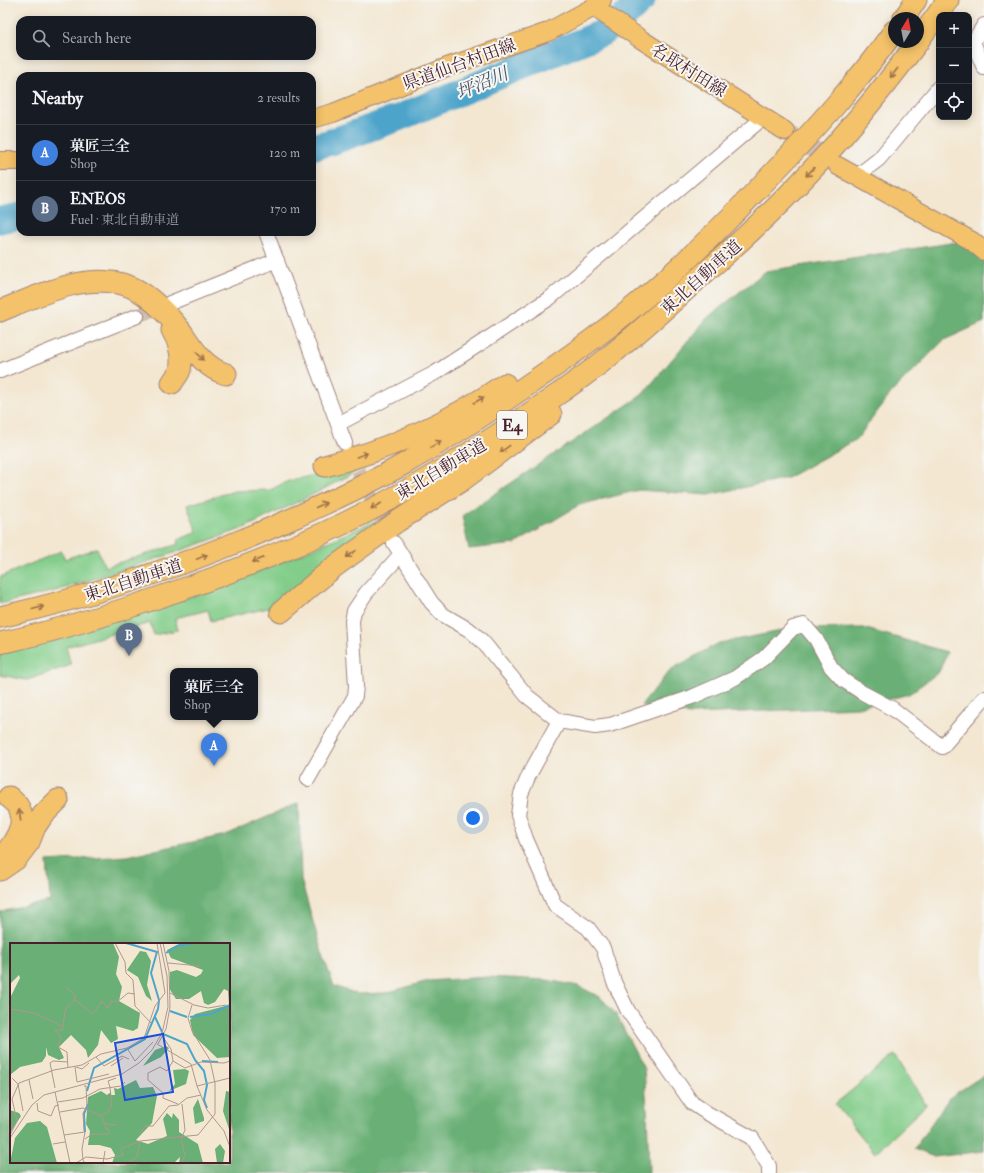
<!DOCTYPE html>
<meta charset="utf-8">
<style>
:root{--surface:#171b24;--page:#20242c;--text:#f1f3f6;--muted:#9ea1a6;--line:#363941;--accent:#1a73e8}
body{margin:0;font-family:"IM FELL Double Pica","Noto Serif JP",serif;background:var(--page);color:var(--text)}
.controls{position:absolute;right:12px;top:12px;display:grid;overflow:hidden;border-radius:8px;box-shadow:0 2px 10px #0003}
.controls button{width:36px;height:36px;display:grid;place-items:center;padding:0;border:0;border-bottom:1px solid var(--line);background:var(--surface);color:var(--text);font:20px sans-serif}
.compass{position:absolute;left:888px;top:12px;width:36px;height:36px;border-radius:50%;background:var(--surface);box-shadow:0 2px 10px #0003;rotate:10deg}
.you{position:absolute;left:473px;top:818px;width:14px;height:14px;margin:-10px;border:3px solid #fff;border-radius:50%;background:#1a73e8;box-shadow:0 0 0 6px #1a73e833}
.badge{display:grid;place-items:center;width:26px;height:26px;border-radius:50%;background:var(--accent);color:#fff;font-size:13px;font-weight:700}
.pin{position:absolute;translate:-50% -33px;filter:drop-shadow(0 1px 2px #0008)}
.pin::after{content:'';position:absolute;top:21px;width:14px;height:12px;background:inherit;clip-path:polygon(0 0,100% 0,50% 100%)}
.popup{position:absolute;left:170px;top:668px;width:88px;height:52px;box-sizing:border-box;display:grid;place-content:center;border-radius:8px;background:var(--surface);filter:drop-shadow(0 1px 3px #0005);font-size:13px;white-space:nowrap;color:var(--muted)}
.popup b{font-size:15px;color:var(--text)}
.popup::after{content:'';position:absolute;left:50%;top:100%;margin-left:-8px;border:8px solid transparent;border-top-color:var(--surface)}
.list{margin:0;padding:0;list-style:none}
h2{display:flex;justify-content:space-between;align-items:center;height:52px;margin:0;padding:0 16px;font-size:17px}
h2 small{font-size:13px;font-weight:400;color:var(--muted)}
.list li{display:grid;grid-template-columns:26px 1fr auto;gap:12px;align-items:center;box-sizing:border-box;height:56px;padding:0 16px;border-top:1px solid var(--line)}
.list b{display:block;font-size:15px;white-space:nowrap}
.list p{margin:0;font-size:13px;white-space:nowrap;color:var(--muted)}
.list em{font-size:13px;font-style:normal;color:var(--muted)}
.icon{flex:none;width:22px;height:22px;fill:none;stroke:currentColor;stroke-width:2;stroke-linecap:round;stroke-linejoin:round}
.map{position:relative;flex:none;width:984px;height:1173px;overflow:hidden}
.search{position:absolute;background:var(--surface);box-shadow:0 2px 10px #0003;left:16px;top:16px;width:300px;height:44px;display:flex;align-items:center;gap:10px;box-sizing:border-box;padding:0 14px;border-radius:12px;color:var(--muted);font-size:15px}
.panel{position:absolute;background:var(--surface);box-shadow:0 2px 10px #0003;left:16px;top:72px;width:300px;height:164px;border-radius:12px}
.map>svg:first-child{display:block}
</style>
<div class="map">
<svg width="984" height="1173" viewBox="0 0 984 1173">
<rect width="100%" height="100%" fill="#f6f6f2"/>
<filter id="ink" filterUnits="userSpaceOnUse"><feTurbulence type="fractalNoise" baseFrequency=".025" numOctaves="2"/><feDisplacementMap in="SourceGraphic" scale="8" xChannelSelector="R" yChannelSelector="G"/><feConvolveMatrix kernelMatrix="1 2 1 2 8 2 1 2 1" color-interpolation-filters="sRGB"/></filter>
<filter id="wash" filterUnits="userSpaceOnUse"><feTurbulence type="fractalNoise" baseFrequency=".012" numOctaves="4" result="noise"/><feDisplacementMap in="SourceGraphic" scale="16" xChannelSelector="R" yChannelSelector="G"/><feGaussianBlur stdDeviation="0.9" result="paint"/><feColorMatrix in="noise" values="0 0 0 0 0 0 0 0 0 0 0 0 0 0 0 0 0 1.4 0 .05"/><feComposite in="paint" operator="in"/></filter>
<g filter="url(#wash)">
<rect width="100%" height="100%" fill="#f3e7d2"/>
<path fill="#83cd8a" stroke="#66765a" d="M 380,457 L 372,463 L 316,493 L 244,528 L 171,554 L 59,590 L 0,604 L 0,577 L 61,551 L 65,559 L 97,548 L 105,567 L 179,544 L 178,540 L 197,532 L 187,505 L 234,491 L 270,490 L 288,481 L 328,472 Z
M 393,513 L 277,606 L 211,621 L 208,610 L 175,618 L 178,630 L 154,635 L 150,623 L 66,647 L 71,665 L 27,680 L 0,675 L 0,653 L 15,650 L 212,590 L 293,557 Z
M 895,1055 L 926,1105 L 875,1153 L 835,1104 Z"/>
<path fill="#6ab076" stroke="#5a6850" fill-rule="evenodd" d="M 984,238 L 984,322 L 944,340 L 891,393 L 857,439 L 787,478 L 708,495 L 639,490 L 579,505 L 515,544 L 469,549 L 462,516 L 642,395 L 707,318 L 766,271 Z
M 863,628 L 947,652 L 939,672 L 909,694 L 858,707 L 694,714 L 658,712 L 642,705 L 670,670 L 719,643 L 792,629 Z
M 299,803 L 301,880 L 322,953 L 334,986 L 358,994 L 385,993 L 428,981 L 488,977 L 547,980 L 578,986 L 600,997 L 616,1014 L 644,1069 L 647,1108 L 649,1173 L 0,1173 L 0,912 L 50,901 L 47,861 L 127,856 L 226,835 ZM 11,944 L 229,944 L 229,1162 L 11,1162 Z
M 984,1075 L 984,1151 L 934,1157 L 914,1149 L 949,1098 Z"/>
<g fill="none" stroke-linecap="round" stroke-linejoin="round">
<path stroke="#4ea4ca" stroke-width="27" d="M 312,147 L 331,142 L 398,118 L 602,33 L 626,15 L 642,0
M 0,220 L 20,216"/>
</g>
</g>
<g filter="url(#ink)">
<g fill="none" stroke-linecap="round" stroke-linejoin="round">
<path stroke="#d1bfb1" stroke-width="14" stroke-dasharray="14 7" stroke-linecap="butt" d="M 137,316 L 166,305
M 349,451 L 391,537"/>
<path stroke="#d1bfb1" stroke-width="18" stroke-dasharray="18 9" stroke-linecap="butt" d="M 785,131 L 836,164"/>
<defs>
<path id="minor" d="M 973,42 L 984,68
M 969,48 L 984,25
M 857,176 L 879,159 L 939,87
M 266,232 L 345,443
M 170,303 L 277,260
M 0,371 L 137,316
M 338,424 L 435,373 L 550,298 L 764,117
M 394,543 L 431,602 L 442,614 L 471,631 L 483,642 L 527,696 L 559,721 L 595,727 L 610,725 L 692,697 L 735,678 L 764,658 L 793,628 L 804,625 L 816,639 L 831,667 L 843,680 L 863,693 L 893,709 L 942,747 L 984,698
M 559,721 L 529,775 L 521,794 L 518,815 L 526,839 L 555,905 L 588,928 L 603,948 L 614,982 L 628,1011 L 692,1103 L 707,1113 L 752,1138 L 769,1166 L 769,1173
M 308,779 L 355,696 L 356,686 L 352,621 L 354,611 L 366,593 L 401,554"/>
<path id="major" d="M 594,7 L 642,40 L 785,131
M 312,119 L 333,113 L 447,67 L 548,32 L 594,7 L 602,0
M 0,161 L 20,161
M 838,166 L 972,241 L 984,251"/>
<path id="highway" d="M 904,18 L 916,0
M 918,41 L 948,0
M 0,311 C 39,295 89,270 131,287 C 150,295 169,316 181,331 C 193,348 204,368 226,374
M 172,330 C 179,341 183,357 180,370 C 179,374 174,379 172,383
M 325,466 C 388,450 451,421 505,384
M 281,612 L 334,567 L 398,521 L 461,481 L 551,414
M 0,617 C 103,594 200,560 296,517 C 332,500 369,484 404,464 C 439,444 473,422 506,400 C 553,368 600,336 643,299 C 689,260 732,217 773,173 C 816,128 858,82 894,31
M 0,643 C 51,632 102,617 151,600 C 217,578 283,553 345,523 C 404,494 460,460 515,423 C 544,404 574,384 602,362 C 636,336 668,306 700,277 C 738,244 776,209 810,172 C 849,132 884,87 918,42
M 8,850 C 16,839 27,820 18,806 C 16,803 12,800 9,797
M 0,870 L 16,859 L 29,842 L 35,827 L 43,815 L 58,800"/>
</defs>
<use href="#minor" stroke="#9e837e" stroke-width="16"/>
<use href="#major" stroke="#9e837e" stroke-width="20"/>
<use href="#highway" stroke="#9e837e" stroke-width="23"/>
<use href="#minor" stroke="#fff" stroke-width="14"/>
<use href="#major" stroke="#f3c26a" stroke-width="18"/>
<use href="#highway" stroke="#f3c26a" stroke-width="21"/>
</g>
<defs><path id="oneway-shaft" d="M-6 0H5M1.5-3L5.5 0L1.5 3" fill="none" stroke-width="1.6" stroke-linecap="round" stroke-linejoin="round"/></defs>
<g stroke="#9e704a">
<use href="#oneway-shaft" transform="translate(894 73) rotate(128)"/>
<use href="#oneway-shaft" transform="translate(810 172) rotate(133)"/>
<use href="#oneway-shaft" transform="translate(200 356) rotate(46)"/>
<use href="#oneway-shaft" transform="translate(479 400) rotate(-30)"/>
<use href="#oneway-shaft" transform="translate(436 444) rotate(-31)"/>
<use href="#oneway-shaft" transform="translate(505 449) rotate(144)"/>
<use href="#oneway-shaft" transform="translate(362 455) rotate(-19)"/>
<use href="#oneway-shaft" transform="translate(321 505) rotate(-24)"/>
<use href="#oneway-shaft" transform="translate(376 506) rotate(152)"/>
<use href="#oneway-shaft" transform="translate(351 554) rotate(145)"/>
<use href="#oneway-shaft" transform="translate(202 557) rotate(-22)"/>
<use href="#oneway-shaft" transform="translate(258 560) rotate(158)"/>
<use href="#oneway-shaft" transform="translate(38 608) rotate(-15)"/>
<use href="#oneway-shaft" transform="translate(20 815) rotate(-97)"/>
</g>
</g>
<g text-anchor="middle" stroke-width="4" stroke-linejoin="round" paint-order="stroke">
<rect fill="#f6f6f2" stroke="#7e6067" stroke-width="1" x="497" y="411" width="30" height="28" rx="3"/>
<g font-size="16" font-weight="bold" fill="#4a1f2b">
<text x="512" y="431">E4</text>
</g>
<g font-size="17" fill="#4a1f2b" stroke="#f6f6f2">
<text transform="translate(459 64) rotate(-20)" y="6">県道仙台村田線</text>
<text transform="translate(689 70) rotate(32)" y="6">名取村田線</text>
<text transform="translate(701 277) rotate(-42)" y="6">東北自動車道</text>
<text transform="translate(441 469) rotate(-31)" y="6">東北自動車道</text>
<text transform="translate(133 580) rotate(-18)" y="6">東北自動車道</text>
</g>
<g font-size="18" font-style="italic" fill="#4c546b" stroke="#f6f6f2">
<text transform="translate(482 83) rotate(-23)" y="6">坪沼川</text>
</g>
</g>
<g transform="translate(10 943)">
<rect width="220" height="220" fill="#f3e7d2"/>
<path d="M 0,0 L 103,0 L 109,14 L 106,31 L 112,44 L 109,58 L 130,70 L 128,85 L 123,88 L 106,83 L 108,96 L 101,100 L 91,87 L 88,102 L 78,115 L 76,107 L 61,92 L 49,104 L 54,115 L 49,117 L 38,112 L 36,104 L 36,113 L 32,119 L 10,124 L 0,132 L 0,55 L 10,35 L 9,32 L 0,41 ZM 220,0 L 220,114 L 207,115 L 183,92 L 180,77 L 185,71 L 219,62 L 218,48 L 214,46 L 205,59 L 198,62 L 194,60 L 191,48 L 179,56 L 166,56 L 159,45 L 160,29 L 167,27 L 186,34 L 191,31 L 193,27 L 161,15 L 157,7 L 169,1 ZM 130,8 L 136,9 L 141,18 L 137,42 L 142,58 L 136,53 L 128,34 L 117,27 ZM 156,103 L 159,105 L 151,114 L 133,123 L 145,107 ZM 175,126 L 179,128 L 176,141 L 159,148 L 165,141 L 163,127 ZM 126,137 L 130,145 L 143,144 L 147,153 L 142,180 L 126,197 L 138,201 L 157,193 L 153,176 L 157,170 L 162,175 L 163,170 L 169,177 L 169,189 L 188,201 L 193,220 L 169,220 L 170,214 L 164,220 L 102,220 L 105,212 L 101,205 L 89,202 L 78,202 L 80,188 L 76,181 L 78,154 L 91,148 L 97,152 L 101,149 L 101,152 L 105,152 L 104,145 L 108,146 ZM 216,148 L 220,149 L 220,189 L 213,168 ZM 188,156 L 194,175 L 194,178 L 185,181 L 183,165 ZM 0,167 L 9,170 L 11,173 L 0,190 ZM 30,178 L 37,184 L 47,220 L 0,220 L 5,195 L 17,180 ZM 210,201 L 215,208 L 213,220 L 207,220 L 205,206 Z" fill="#6ab076"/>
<path fill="none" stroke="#4ea4ca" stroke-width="2" d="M 156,10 L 167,3 L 183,0M 160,68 L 177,74M 145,74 L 153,91 L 177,101 L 185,117 L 194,128 L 197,142 L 194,157 L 197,165M 180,74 L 201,71 L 220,62M 192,118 L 208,119M 77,148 L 84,125 L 135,96 L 148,66 L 149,57 L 141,30 L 147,9 L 116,0M 75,189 L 74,171 L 78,161"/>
<path fill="none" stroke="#af978f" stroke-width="1" d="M 105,0 L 115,19 L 116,30 L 123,37 L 125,63 L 141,80M 158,20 L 190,23M 57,45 L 65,52 L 65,57 L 56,65 L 52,87 L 45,87 L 51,94 L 48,104 L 57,109 L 58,125M 160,50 L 184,62 L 198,65 L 216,62M 65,57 L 83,71 L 92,58 L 98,65 L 101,58 L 107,59 L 118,50 L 125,51M 0,66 L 24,70 L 52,83M 147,101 L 181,121 L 187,143 L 220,135M 148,101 L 156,86 L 160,64 L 159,28 L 153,0M 117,105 L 125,118M 86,114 L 94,123 L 112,113 L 119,116M 125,118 L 143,99M 163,118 L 175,125 L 191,119 L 214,120 L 220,118M 101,123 L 113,115M 65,124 L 67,139M 66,124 L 72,126 L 79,120M 138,130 L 150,124 L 157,128 L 163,118 L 161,106 L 153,94M 138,130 L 138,137 L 153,150 L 153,155 L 168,161M 2,135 L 8,141 L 13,168M 19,137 L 23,156M 67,139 L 99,131M 74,143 L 76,143 L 77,163 L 73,170 L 74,188M 187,143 L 197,167 L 214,188 L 220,204M 100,144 L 98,138 L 106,135M 45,145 L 40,120 L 43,118 L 58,119M 45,149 L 60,220M 48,159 L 73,155 L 90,146 L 111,143 L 115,139M 27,160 L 28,168 L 41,173 L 45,163 L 49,162M 50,169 L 73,165 L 91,173 L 95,181 L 107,182M 91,173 L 98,169 L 102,161 L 100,145M 130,191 L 135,183 L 143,183 L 159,163 L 168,162 L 177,155 L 191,152M 0,192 L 7,178 L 2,156 L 9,140 L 44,127 L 72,122 L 91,111 L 117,105 L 134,95 L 145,63 L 155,50 L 147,0M 54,192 L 75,189 L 72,206 L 73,217 L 75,220M 0,195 L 22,162 L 34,152 L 112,131 L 129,120 L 142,107 L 152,90 L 158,64 L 157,33 L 150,0M 75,196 L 82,191 L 98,191 L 100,188 L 95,185 L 96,182M 43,201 L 55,199M 66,220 L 76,214 L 97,216 L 113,212 L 111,206 L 130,198M 93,220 L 95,208M 118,220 L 127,214 L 130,198 L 188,192 L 205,171 L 205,140 L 200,117 L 182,88 L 178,75 L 182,62M 171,220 L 175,212 L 171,196 L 175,187 L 172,161"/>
<path fill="#1d4ed8" fill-opacity="0.15" stroke="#1d4ed8" stroke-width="2" d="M 153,91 L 163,149 L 115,157 L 105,100 Z"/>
<rect width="220" height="220" fill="none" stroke="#4a1f2b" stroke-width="2"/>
</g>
</svg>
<div class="controls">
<button>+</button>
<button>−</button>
<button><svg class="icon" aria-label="locate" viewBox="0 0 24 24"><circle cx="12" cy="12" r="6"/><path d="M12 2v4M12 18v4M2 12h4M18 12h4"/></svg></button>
</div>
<svg class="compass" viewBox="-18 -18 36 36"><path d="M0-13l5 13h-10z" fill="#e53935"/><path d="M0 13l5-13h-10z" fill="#9ea1a6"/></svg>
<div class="you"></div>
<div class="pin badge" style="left:214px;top:766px;background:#3f7fe0">A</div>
<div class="popup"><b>菓匠三全</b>Shop</div>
<div class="pin badge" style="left:129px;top:656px;background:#5c6f8a">B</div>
<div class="search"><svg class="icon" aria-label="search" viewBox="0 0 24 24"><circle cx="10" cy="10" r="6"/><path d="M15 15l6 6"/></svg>Search here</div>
<section class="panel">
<h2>Nearby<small>2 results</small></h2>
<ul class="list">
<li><span class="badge" style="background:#3f7fe0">A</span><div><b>菓匠三全</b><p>Shop</p></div><em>120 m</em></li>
<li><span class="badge" style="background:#5c6f8a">B</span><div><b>ENEOS</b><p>Fuel · 東北自動車道</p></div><em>170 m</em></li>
</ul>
</section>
</div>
